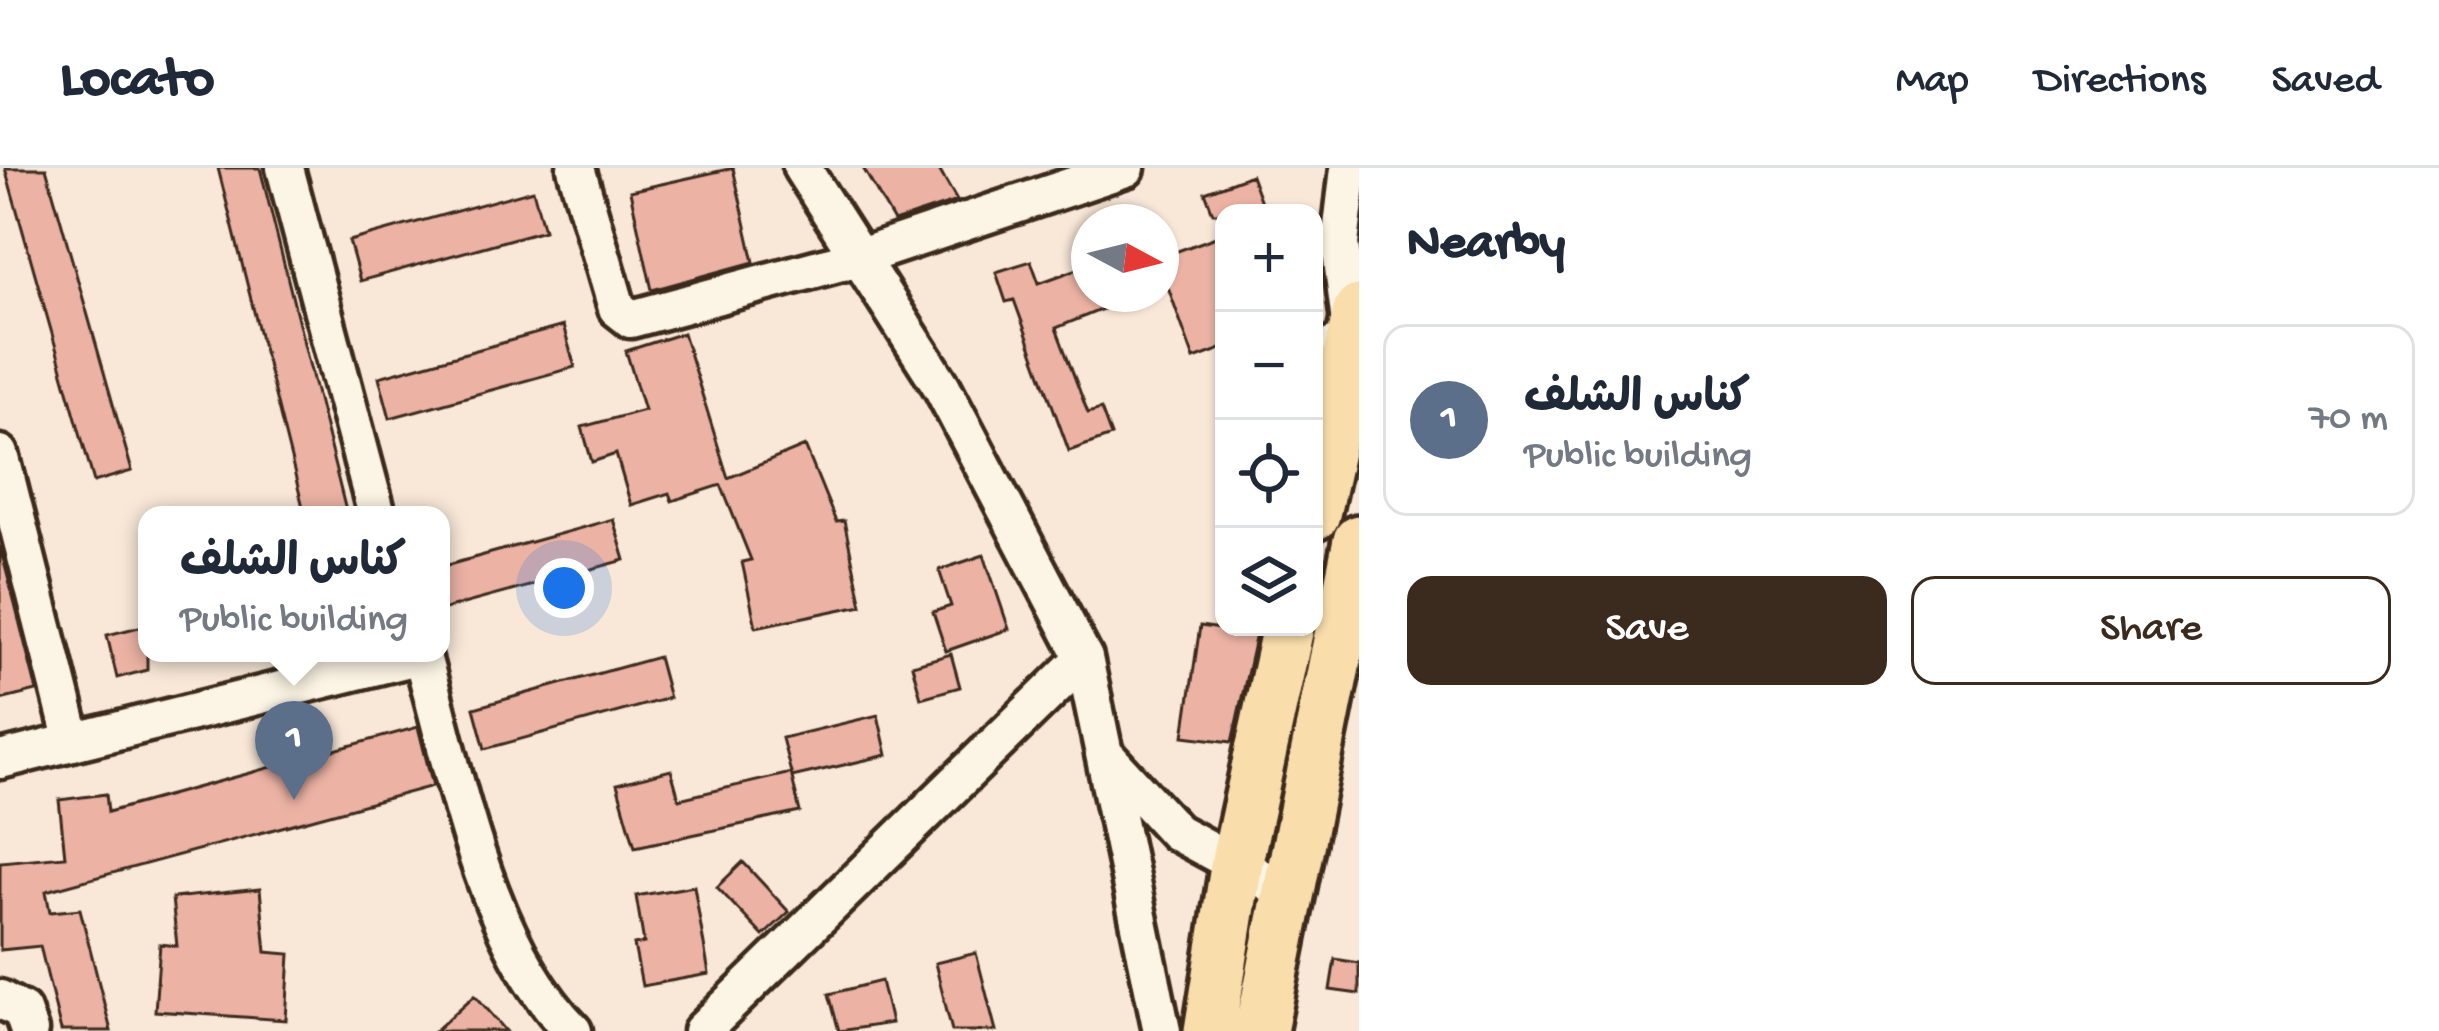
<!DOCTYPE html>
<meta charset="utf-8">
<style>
:root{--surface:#fff;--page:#f6f6f7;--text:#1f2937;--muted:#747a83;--line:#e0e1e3;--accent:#3b2a1e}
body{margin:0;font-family:"Gochi Hand","Playpen Sans Arabic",sans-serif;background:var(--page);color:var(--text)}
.controls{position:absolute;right:36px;top:36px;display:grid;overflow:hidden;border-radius:24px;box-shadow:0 3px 9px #0004}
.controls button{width:108px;height:108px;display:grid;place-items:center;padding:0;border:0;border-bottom:3px solid var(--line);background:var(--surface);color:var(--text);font:60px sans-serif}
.compass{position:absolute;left:1071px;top:36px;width:108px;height:108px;border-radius:50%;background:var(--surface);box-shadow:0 3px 9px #0004;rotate:97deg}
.you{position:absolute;left:564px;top:420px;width:42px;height:42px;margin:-30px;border:9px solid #fff;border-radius:50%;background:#1a73e8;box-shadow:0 0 0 18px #1a73e833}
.badge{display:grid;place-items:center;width:78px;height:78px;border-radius:50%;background:var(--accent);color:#fff;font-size:39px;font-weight:700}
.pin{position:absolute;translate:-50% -99px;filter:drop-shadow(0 3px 6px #0008)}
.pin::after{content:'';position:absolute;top:63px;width:42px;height:36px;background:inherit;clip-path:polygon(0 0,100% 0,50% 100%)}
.popup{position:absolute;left:138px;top:338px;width:312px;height:156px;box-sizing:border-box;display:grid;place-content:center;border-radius:24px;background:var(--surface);filter:drop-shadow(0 3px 9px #0005);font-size:39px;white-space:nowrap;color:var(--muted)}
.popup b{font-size:45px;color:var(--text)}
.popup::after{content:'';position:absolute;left:50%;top:100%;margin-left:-24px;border:24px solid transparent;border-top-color:var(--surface)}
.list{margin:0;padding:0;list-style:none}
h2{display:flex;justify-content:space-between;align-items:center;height:156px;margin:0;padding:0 48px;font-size:51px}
h2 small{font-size:39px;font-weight:400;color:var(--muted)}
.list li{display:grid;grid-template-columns:78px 1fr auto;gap:36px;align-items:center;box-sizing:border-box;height:192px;margin:0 24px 24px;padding:0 24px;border:3px solid var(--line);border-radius:24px}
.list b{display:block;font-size:45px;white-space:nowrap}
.list p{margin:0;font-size:39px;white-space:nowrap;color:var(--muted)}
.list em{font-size:39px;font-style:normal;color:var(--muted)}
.actions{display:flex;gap:24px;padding:36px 48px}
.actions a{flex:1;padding:27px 0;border:3px solid var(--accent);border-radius:24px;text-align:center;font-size:42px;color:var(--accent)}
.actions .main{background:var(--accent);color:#fff}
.icon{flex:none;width:66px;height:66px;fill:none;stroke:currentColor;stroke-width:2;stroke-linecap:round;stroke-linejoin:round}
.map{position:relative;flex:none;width:1359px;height:863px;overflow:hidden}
header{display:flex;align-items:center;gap:72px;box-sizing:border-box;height:168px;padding:0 60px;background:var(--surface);border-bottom:3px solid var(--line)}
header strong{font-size:57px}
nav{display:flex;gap:66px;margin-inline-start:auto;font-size:42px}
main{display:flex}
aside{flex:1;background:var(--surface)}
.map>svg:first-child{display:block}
</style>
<header>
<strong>Locato</strong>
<nav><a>Map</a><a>Directions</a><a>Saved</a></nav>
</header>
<main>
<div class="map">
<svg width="1359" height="863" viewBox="0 0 1359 863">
<rect width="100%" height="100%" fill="#f9e8d8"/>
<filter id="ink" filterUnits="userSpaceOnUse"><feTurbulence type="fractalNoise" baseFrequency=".00833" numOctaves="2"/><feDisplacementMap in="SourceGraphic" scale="24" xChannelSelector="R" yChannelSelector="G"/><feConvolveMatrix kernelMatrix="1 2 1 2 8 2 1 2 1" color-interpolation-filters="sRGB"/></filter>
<g filter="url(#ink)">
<path fill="#ecb3a4" stroke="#3b2a1e" stroke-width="3" d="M 5,0 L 46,0 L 132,303 L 94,314 Z
M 218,0 L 260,0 L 347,347 L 305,347 Z
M 733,0 L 754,94 L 652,122 L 630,23 Z
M 863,0 L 938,0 L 957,33 L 894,54 Z
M 1251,7 L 1265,45 L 1213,45 L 1205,24 Z
M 533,22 L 544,62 L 360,113 L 349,73 Z
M 1224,66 L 1224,180 L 1194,191 L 1168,119 L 1161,121 L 1161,89 Z
M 1031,93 L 1039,115 L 1089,97 L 1089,126 L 1139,126 L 1056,160 L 1088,245 L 1101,241 L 1111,268 L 1069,283 L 1014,132 L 1006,134 L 996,104 Z
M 563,158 L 575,199 L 390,250 L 379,209 Z
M 683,165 L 728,310 L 805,278 L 836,354 L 844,353 L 862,437 L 756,459 L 742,394 L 751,392 L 721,317 L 672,333 L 669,325 L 631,337 L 616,286 L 592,294 L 582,259 L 644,242 L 626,183 Z
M 613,351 L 625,392 L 441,442 L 441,399 Z
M 0,378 L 37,523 L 0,532 Z
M 984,387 L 1009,461 L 946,483 L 933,444 L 951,438 L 939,402 Z
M 147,457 L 147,502 L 117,510 L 107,467 Z
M 1200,458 L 1256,466 L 1232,574 L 1184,568 Z
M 951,486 L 960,519 L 921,530 L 912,497 Z
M 658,489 L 669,530 L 485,581 L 474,540 Z
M 878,547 L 887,587 L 792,609 L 782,570 Z
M 418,559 L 433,618 L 46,723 L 50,744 L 80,741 L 111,863 L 61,863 L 40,778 L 0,782 L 0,694 L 65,688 L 59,632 L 106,626 L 108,644 Z
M 671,602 L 679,631 L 791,605 L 800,644 L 635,679 L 617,616 Z
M 743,694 L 789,744 L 763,768 L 717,719 Z
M 694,718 L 709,806 L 642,818 L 634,777 L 644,775 L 636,728 Z
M 260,721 L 266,784 L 290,786 L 286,852 L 155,843 L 160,776 L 177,778 L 172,730 Z
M 976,785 L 996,863 L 952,863 L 935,795 Z
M 1335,791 L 1359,795 L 1359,826 L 1330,822 Z
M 881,813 L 891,855 L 839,863 L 829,826 Z
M 475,827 L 506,863 L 435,863 Z"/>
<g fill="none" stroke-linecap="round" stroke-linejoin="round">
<defs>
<path id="minor" d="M 285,0 L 377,347
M 576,0 L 617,140 L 631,151 L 860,89 L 1126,0
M 802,0 L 942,219 L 1084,490 L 1162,863
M 1314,186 L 1352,170 L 1340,76 L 1349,0
M 0,286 L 73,574
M 421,485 C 456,606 483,772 573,863
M 1108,590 L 1176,664 L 1285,723
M 0,592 L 421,487
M 0,831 L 22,843 L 29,863
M 702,863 L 1084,490"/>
<path id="highway" d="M 1314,346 L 1359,143
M 1210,863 L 1237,693 L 1288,459
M 1261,863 L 1359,373"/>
</defs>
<use href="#minor" stroke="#3b2a1e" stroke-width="45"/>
<use href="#highway" stroke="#3b2a1e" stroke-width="60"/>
<use href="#minor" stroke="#fcf5e5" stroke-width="36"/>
<use href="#highway" stroke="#f9ddab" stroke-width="51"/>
</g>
</g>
</svg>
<div class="controls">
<button>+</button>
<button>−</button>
<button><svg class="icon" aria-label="locate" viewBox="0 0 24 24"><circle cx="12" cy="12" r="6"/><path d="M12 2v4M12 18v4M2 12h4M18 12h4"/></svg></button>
<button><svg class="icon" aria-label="layers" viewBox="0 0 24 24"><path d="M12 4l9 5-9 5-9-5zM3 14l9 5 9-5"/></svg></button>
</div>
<svg class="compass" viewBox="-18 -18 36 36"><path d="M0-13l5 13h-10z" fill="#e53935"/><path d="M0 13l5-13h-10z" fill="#747a83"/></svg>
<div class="you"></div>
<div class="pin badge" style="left:294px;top:632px;background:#5c6f8a">1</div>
<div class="popup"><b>كناس الشلف</b>Public building</div>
</div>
<aside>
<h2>Nearby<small></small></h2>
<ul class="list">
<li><span class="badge" style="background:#5c6f8a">1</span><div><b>كناس الشلف</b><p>Public building</p></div><em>70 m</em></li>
</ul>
<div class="actions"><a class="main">Save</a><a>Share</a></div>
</aside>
</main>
